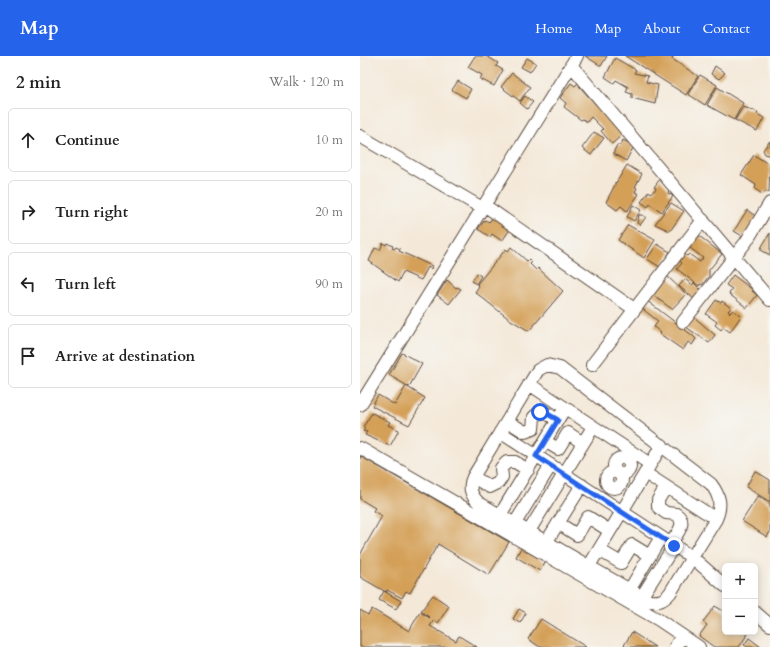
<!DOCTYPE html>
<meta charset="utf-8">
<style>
:root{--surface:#fff;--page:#f6f6f6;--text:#222;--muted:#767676;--line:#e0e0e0;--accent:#2563eb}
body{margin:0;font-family:Cardo,serif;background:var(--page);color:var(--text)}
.controls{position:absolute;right:12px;bottom:12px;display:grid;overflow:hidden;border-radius:6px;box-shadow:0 2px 10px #0003}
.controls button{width:36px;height:36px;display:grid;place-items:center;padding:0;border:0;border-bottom:1px solid var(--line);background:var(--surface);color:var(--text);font:20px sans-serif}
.stop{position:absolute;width:12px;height:12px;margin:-9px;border:3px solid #2563eb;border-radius:50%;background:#fff}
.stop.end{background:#2563eb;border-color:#fff;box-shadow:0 1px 4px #0008}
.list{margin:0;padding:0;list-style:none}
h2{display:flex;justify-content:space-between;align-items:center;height:52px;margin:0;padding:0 16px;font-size:17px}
h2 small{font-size:13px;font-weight:400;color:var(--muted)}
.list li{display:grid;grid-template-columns:26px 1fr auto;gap:12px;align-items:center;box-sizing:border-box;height:64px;margin:0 8px 8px;padding:0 8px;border:1px solid var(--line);border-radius:6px}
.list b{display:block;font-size:15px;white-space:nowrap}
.list em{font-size:13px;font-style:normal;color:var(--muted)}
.icon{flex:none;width:22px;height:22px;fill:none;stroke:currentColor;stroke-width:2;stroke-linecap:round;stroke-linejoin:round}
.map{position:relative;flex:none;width:410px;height:591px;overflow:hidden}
header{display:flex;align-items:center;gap:24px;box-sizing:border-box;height:56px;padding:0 20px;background:var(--accent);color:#fff}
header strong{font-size:19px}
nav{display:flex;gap:22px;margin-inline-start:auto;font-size:14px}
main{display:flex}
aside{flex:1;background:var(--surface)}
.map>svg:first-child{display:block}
</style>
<header>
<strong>Map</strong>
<nav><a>Home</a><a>Map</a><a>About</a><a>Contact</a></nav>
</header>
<main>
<aside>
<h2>2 min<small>Walk · 120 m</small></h2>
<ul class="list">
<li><svg class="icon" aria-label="ahead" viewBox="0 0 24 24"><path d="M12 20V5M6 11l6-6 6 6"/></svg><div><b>Continue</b></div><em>10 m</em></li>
<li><svg class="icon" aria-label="right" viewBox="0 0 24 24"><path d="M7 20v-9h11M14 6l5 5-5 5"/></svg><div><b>Turn right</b></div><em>20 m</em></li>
<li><svg class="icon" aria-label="left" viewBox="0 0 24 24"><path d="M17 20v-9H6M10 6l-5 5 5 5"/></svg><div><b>Turn left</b></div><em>90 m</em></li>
<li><svg class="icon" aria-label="arrive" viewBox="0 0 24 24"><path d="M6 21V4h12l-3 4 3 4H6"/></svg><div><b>Arrive at destination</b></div></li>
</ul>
</aside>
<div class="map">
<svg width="410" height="591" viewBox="0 0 410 591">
<rect width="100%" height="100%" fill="#f6f6f2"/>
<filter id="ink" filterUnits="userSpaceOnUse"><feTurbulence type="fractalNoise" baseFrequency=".025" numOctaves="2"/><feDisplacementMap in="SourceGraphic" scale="8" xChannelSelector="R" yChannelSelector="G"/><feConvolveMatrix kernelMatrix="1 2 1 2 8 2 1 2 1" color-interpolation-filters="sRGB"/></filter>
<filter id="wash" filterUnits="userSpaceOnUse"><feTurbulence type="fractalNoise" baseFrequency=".012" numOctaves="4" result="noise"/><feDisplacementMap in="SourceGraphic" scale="16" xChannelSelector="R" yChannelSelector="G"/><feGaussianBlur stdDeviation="0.9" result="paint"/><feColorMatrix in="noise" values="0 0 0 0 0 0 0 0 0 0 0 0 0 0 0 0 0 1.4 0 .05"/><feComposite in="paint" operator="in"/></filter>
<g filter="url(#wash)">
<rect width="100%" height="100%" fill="#f4e9d9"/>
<g id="blocks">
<path fill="#d4a059" d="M 115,0 L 126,0 L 138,7 L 136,10 L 143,14 L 134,30 L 120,23 L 122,19 L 108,11 Z
M 225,0 L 247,0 L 241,10 Z
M 265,0 L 313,0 L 312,3 L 338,20 L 326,39 Z
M 167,2 L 176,7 L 170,16 L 161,11 Z
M 255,2 L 276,14 L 274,17 L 288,20 L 286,26 L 298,29 L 295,48 L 272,42 L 272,38 L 266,36 L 268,31 L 256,24 L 254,27 L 245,21 Z
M 355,10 L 365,17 L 359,23 L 351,18 Z
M 152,17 L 170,31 L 160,45 L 141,31 Z
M 340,19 L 357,29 L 345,49 L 328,38 Z
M 98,25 L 111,33 L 106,42 L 92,34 Z
M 211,27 L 215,30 L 218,27 L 220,28 L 219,30 L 263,78 L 252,88 L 241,75 L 243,73 L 231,61 L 227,66 L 223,63 L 221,64 L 204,51 L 206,47 L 200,42 Z
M 357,31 L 383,47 L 374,64 L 347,49 Z
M 165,40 L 173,46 L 167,53 L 160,47 Z
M 383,51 L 398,56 L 397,58 L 404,62 L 397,75 L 375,64 Z
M 234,76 L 244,82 L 231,99 L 222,92 Z
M 263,84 L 274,90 L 266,105 L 254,98 L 254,95 L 257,89 L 261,89 Z
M 410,85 L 410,100 L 405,98 L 403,94 Z
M 394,99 L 410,109 L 409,137 L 406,135 L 402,138 L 395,133 L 396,129 L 381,119 Z
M 267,109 L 282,118 L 275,131 L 277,132 L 275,136 L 279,138 L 267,155 L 261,150 L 257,154 L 246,146 L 255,129 L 255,126 L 256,127 Z
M 300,123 L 309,134 L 308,137 L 313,140 L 302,156 L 290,148 L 288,151 L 281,146 L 289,135 L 291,137 L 295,134 L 296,132 L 294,131 Z
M 311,147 L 324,155 L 310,175 L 295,168 Z
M 273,149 L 281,154 L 274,165 L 267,161 Z
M 387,154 L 397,161 L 384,181 L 374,175 Z
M 279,159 L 282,159 L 286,161 L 280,169 L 277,167 Z
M 134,160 L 151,172 L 142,185 L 132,178 L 130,181 L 118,173 L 125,164 L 129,166 Z
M 268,169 L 295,184 L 284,202 L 258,184 Z
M 410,177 L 410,199 L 401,194 L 401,192 Z
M 338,179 L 362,198 L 349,214 L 349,220 L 342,229 L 340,228 L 339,230 L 317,213 L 322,207 L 318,203 L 323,197 L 327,200 L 329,198 L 340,206 L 343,202 L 329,191 Z
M 23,187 L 26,189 L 27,187 L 33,190 L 32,192 L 34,193 L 36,191 L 40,193 L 39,195 L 72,210 L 71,213 L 68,211 L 61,224 L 43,216 L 38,226 L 9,205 L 15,192 L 20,194 Z
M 297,188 L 310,196 L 300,211 L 287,203 Z
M 151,191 L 167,205 L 169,203 L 172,206 L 170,208 L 176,214 L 178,212 L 203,235 L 169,275 L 149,263 L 115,236 L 119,230 L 117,228 L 146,193 L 148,195 Z
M 117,217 L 121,220 L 116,228 L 112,225 Z
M 373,219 L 393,234 L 392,235 L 397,239 L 387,252 L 369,238 L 372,233 L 366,229 Z
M 307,220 L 326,238 L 312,253 L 291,238 Z
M 325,223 L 332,229 L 334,227 L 342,235 L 334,243 L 319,230 Z
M 87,224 L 96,232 L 97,231 L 101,233 L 89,248 L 77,239 Z
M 286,244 L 333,280 L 336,283 L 332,289 L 328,286 L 323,294 L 300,278 L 301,277 L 294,271 L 298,265 L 280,251 Z
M 356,244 L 361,247 L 362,245 L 371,252 L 368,255 L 370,257 L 373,254 L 381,260 L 370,276 L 363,271 L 361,274 L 355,269 L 357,266 L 346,258 Z
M 334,261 L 355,279 L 349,287 L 326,271 Z
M 42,297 L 62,308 L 49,331 L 29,319 Z
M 46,330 L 65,342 L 49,369 L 12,350 L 18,339 L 35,349 Z
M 12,357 L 30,366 L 28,369 L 39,374 L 30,390 L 5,379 L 7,376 L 3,375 L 5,372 L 3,371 Z
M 0,400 L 149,486 L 129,519 L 78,488 L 50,537 L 46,535 L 42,542 L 27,534 L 26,536 L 0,521 L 0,499 L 22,460 L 13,455 L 15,452 L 0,443 Z
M 395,415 L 410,424 L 410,446 L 386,431 Z
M 398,440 L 410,448 L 410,476 L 407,481 L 382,465 Z
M 161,492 L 185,506 L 180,515 L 156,501 Z
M 24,535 L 41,545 L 36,553 L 19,544 Z
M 73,539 L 89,550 L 78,567 L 74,564 L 70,570 L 96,585 L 99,580 L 117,591 L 0,591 L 0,554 L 8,559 L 12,553 L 49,575 L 60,556 L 70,562 L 61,555 Z
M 355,550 L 365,556 L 365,576 L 389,576 L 379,591 L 354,591 L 339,580 L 347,569 L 343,566 Z
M 159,553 L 166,557 L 160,567 L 153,563 Z
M 181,563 L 226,591 L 180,591 L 168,583 Z
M 272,576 L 295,591 L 263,591 Z
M 389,582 L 401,591 L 388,591 L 384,589 Z"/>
</g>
</g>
<g filter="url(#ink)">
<use href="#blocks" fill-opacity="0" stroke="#57473a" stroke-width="1"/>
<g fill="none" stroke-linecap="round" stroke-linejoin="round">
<defs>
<path id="minor" d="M 211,9 L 410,244
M 0,80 L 122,152
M 124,149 L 274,253
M 323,266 L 386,186 L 410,147
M 187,309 L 200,312 L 351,428 C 360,440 362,449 356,463 L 310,537 C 303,545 300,546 289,545 L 119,447 C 111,440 108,431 113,421 L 178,314 Z
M 232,309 L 343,164
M 169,328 L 290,408
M 0,349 L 217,0
M 147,365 L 165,376 L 173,373 L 174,361 L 180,356 L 186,357 L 198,364
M 140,376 L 333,502 L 365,530
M 185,385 L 198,393 L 208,377 L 223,387
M 0,392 L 299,564 L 339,591
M254 410a8 8 0 1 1 16 0a8 8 0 1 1-16 0Z
M246 424a8 8 0 1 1 16 0a8 8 0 1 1-16 0Z
M 285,417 L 356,463
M 113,421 L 130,431 L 138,427 L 142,421 L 141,412 L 147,406 L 155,406 L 168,414
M 306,431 L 298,444 L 298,451 L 306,457 L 316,458 C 328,466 317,478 311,487
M 140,459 L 205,352
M 155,467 L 191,409
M 198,467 L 217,479 L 228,461 L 250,475
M 169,475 L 233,371
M 187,485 L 222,429
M 239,494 L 261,507 L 272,489 L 290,500
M 229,510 L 302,389
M 270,533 L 301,481
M 282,540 L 314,490
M 395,556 L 410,569
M 315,591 L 322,580"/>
</defs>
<use href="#minor" stroke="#57473a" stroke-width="14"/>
<use href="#minor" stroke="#fff" stroke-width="12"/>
</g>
</g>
<g fill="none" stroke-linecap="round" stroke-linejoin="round" filter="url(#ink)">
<path stroke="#2563eb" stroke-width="5" d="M 180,356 L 186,357 L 198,364 L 176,400 L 314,490"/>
</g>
</svg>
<div class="controls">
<button>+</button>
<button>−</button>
</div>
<div class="stop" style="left:180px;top:356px"></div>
<div class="stop end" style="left:314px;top:490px"></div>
</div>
</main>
